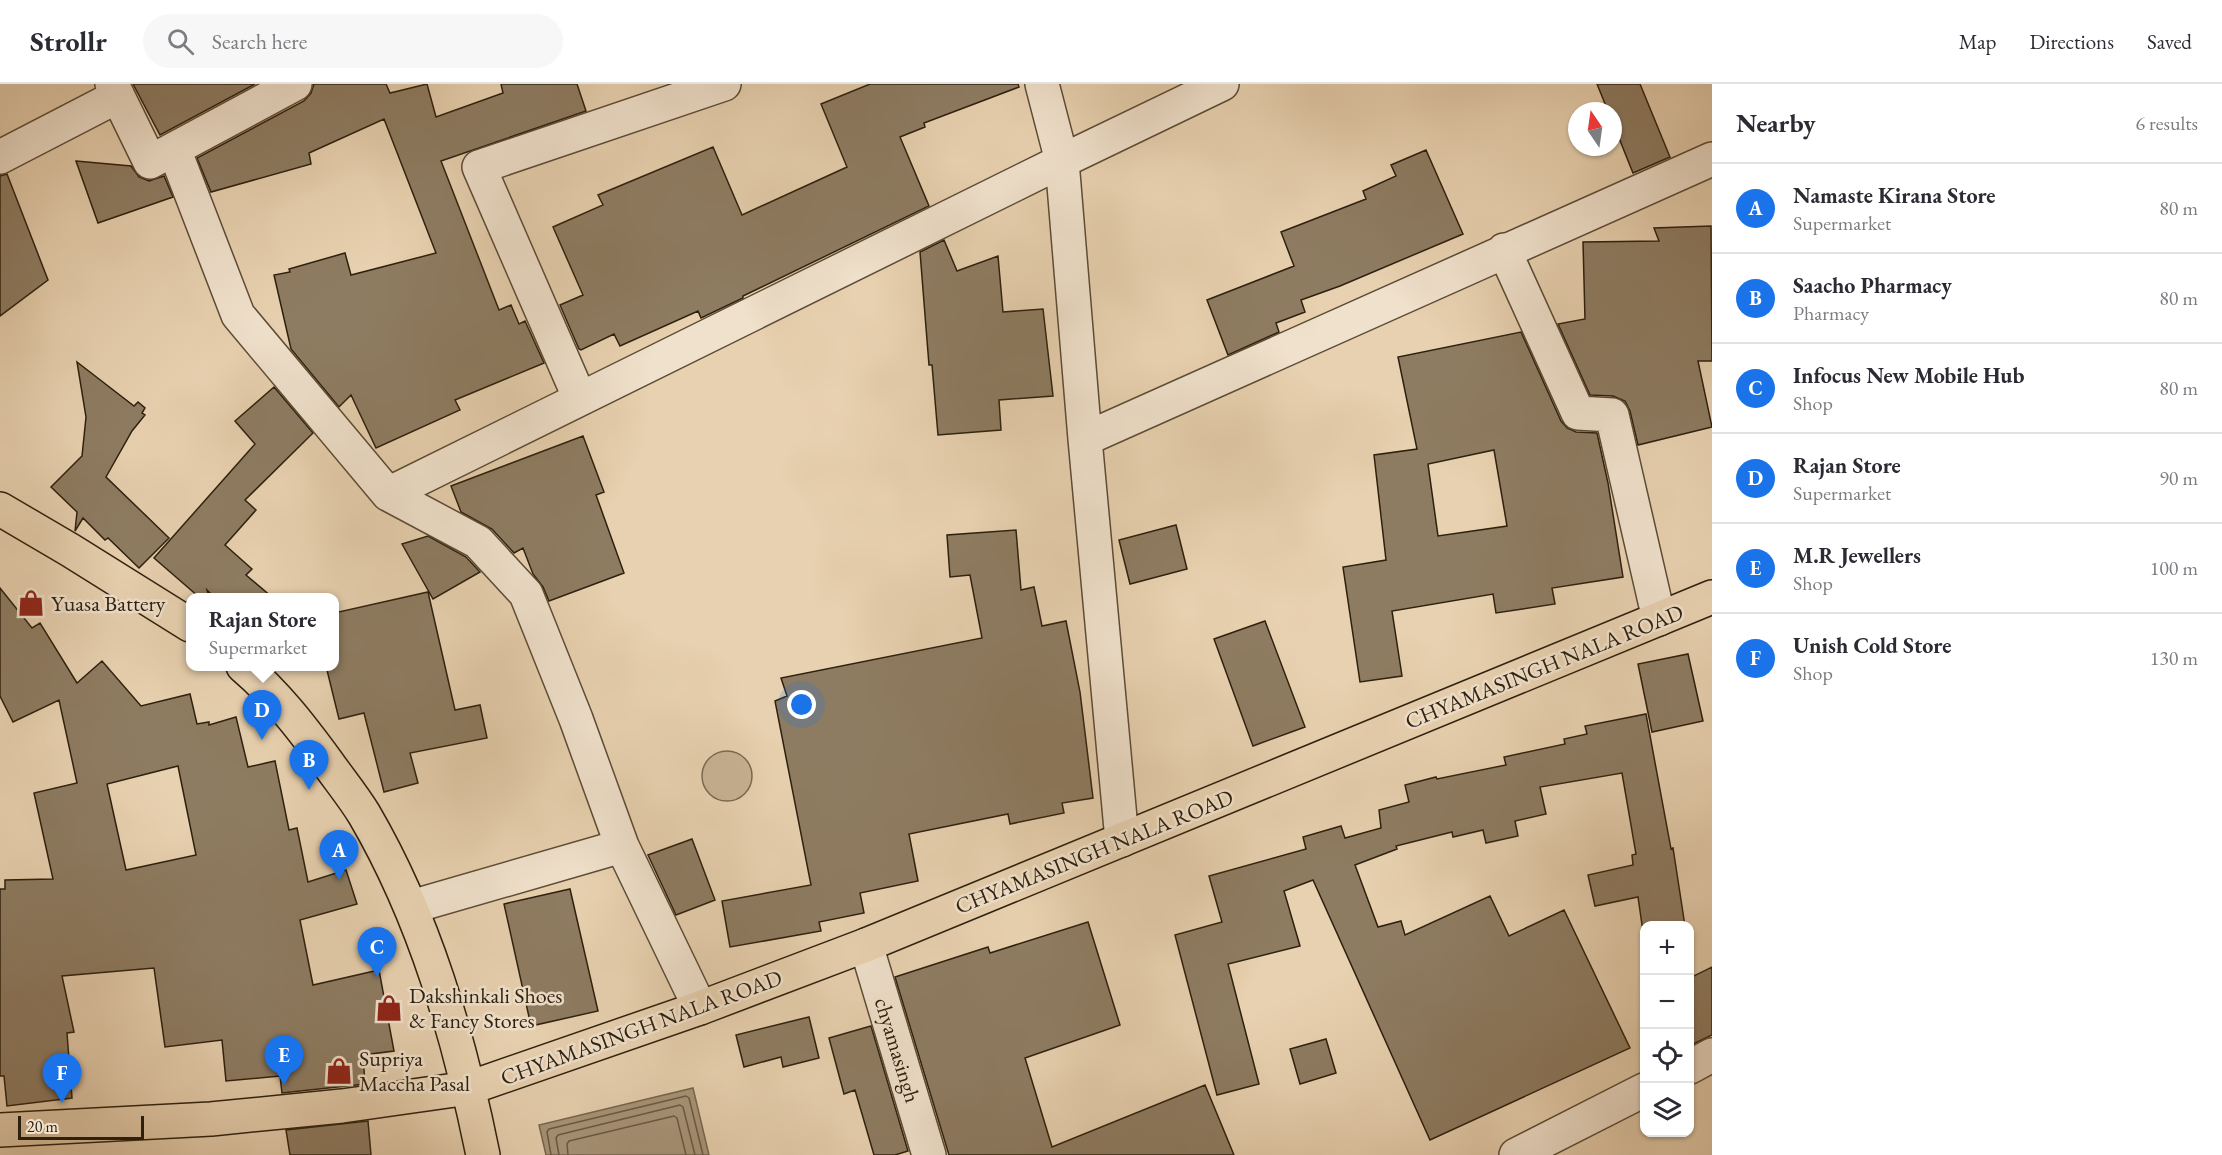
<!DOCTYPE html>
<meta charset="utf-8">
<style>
:root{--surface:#fff;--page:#f7f7f7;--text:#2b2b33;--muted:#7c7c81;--line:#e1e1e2;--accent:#1a73e8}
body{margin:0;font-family:"EB Garamond",serif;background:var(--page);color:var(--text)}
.controls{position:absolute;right:18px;bottom:18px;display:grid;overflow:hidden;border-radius:12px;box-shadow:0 2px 4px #0004}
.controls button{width:54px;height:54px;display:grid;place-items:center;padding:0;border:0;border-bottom:2px solid var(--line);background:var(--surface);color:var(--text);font:30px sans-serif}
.compass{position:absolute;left:1568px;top:18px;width:54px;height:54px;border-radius:50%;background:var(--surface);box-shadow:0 2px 4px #0004;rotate:347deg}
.scale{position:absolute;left:18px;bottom:15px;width:126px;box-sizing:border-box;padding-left:6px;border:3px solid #2d200e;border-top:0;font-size:16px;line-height:21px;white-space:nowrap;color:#2d200e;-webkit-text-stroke:4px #f0e1cc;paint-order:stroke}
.you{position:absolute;left:802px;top:621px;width:21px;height:21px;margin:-15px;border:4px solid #fff;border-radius:50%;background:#1a73e8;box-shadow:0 0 0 9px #1a73e833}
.badge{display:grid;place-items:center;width:39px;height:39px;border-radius:50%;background:var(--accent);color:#fff;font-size:20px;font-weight:700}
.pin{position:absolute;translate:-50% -50px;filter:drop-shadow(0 2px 3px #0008)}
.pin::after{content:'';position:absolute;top:32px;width:21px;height:18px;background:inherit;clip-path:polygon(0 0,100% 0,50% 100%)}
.popup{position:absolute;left:186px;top:509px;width:153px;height:78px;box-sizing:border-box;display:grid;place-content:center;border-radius:12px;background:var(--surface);filter:drop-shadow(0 2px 4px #0005);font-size:20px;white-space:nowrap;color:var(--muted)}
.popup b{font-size:22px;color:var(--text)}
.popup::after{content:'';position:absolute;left:50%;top:100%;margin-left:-12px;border:12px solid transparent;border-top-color:var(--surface)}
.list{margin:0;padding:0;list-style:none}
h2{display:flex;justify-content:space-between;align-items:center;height:78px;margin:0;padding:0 24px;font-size:26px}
h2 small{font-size:20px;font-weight:400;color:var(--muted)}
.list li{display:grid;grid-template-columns:39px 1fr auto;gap:18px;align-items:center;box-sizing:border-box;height:90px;padding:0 24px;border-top:2px solid var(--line)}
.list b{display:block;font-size:22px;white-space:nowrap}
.list p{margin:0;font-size:20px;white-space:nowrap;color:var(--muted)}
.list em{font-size:20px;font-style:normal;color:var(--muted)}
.icon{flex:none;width:33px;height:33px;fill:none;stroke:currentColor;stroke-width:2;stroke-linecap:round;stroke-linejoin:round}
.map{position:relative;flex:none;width:1712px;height:1071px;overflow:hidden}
header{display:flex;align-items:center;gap:36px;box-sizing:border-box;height:84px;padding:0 30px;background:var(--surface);border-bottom:2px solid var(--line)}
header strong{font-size:28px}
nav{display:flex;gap:33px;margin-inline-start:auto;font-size:21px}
.search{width:420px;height:54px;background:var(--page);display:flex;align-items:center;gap:15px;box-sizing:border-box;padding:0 21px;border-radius:33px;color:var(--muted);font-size:22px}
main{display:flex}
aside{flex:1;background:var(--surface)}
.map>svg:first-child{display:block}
</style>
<header>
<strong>Strollr</strong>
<div class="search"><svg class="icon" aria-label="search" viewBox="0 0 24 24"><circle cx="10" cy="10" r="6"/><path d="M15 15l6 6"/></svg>Search here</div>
<nav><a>Map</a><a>Directions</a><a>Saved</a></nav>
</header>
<main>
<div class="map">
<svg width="1712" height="1071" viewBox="0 0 1712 1071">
<rect width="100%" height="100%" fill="#e8d1b0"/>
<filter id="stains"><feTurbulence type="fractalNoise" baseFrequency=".00333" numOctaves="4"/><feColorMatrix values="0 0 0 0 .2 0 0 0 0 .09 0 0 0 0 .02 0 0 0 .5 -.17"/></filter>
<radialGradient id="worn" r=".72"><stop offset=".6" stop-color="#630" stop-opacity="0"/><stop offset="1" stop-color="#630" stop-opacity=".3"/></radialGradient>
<path fill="#c8b394" stroke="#7a6a51" stroke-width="1.5" d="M702 692a25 25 0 1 1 50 0a25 25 0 1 1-50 0Z"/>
<path fill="#a89579" stroke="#77664e" stroke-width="1.5" d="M 693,1004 L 709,1071 L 546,1071 L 539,1041 Z"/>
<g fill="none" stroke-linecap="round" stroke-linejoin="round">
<path stroke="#6a5a44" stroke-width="1.5" d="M 551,1071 L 547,1048 L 549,1045 L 686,1012 L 689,1014 L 703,1071
M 559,1071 L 556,1054 L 558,1051 L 680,1021 L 683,1023 L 695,1071
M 568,1071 L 567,1060 L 569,1057 L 674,1032 L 677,1034 L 686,1071"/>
</g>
<path fill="#8e7c62" stroke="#2d200e" stroke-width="1.5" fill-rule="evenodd" d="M 133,0 L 255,0 L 160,51 Z
M 314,0 L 386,0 L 390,9 L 427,0 L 436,33 L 503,9 L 501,0 L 577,0 L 586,27 L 441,77 L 499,226 L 511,221 L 519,240 L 525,237 L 544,279 L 455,316 L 460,326 L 376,364 L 351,311 L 339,323 L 291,265 L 274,191 L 290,188 L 289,185 L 345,169 L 351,191 L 436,169 L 384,35 L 309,69 L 311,80 L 211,108 L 197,74 L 304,17 L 311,9 Z
M 870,0 L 1018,0 L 1019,3 L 924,39 L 925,43 L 900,53 L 929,122 L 743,212 L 743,214 L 701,234 L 698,227 L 620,262 L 614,250 L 581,266 L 579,265 L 560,221 L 583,211 L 553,143 L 603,121 L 598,111 L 713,63 L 742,131 L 847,83 L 821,20 Z
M 1597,0 L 1640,0 L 1670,73 L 1633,89 L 1613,39 L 1613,27 L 1608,27 Z
M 1426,66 L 1463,150 L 1340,202 L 1301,216 L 1305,228 L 1276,239 L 1279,248 L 1228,271 L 1207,216 L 1294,182 L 1281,148 L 1366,115 L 1363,107 L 1396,92 L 1391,81 Z
M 76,77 L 131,82 L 139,93 L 149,97 L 164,92 L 173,113 L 98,139 Z
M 7,90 L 48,196 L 0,232 L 0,92 Z
M 1711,142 L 1712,277 L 1698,277 L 1712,343 L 1638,361 L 1630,327 L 1625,317 L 1613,312 L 1590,311 L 1558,240 L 1585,235 L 1583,158 L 1659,157 L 1654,144 Z
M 944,156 L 957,187 L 998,172 L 1003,228 L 1043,225 L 1053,312 L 999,316 L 1001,346 L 938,351 L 932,281 L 929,281 L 920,168 Z
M 1521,248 L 1561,337 L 1567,344 L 1576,348 L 1597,349 L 1608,399 L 1623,493 L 1552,504 L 1555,520 L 1496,529 L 1493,510 L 1392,527 L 1402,592 L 1360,598 L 1343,483 L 1386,476 L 1374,371 L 1417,365 L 1398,273 ZM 1494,366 L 1507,442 L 1438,452 L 1428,380 Z
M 77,278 L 134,322 L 138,318 L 145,324 L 142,329 L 145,331 L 132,347 L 106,393 L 169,454 L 139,484 L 108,454 L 105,456 L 83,434 L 75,447 L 77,428 L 51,403 L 82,372 L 86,333 Z
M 274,303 L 313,349 L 245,416 L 256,426 L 225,461 L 252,485 L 246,491 L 272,513 L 214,513 L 207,506 L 209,513 L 199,513 L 154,474 L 255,360 L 235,337 Z
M 583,352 L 604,408 L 596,411 L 624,489 L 549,517 L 543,503 L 533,490 L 523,464 L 514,469 L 492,445 L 461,428 L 451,402 Z
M 1176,441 L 1187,485 L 1130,500 L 1119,456 Z
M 1016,446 L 1021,506 L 1034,503 L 1042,542 L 1066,537 L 1080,608 L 1093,714 L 1062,719 L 1064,729 L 1010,740 L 1008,730 L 909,750 L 918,797 L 860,809 L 864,829 L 819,838 L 821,847 L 730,863 L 722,817 L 811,801 L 775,617 L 787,612 L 781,594 L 982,554 L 970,491 L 950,493 L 947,451 Z
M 428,452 L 466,473 L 480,488 L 433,515 L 402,460 Z
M 0,504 L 32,544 L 40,539 L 77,599 L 102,577 L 141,622 L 190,610 L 197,640 L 209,638 L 209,641 L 236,633 L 248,683 L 275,677 L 289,746 L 297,744 L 308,798 L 346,786 L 357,820 L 300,836 L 313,901 L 379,886 L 394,967 L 363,971 L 365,1000 L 282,1009 L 280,992 L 226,997 L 222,956 L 165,963 L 154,884 L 62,892 L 74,948 L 67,949 L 72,1014 L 7,1022 L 4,992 L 0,992 L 0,805 L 5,805 L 5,796 L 53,795 L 34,709 L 77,699 L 59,616 L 13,638 L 0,612 ZM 178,682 L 196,771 L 126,786 L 107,700 Z
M 428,508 L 455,626 L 480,621 L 487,654 L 410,669 L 418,699 L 384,708 L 364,629 L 339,635 L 326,582 L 334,582 L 334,529 Z
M 1265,537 L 1305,643 L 1253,662 L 1214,555 Z
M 1688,570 L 1703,637 L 1652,648 L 1638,580 Z
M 1646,630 L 1671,765 L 1673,764 L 1685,842 L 1644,842 L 1644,855 L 1638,813 L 1595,822 L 1588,791 L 1633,781 L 1632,771 L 1636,770 L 1622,689 L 1540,703 L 1546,730 L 1515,737 L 1518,752 L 1486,759 L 1483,746 L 1453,753 L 1452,748 L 1396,762 L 1397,765 L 1355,781 L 1378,843 L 1401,837 L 1405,851 L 1490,812 L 1509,852 L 1564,826 L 1630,964 L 1430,1056 L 1313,796 L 1284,807 L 1300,862 L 1228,880 L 1259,1000 L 1217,1011 L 1175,851 L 1222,838 L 1209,792 L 1306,765 L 1303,753 L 1341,742 L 1345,754 L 1381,744 L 1379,726 L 1409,718 L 1405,701 L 1436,693 L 1437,695 L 1506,681 L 1504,673 L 1565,660 L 1564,655 L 1587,650 L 1585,642 Z
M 692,755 L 715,816 L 676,831 L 648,771 Z
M 570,805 L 598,927 L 531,942 L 504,820 Z
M 1088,838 L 1120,941 L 1025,974 L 1052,1063 L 1205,1001 L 1234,1071 L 949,1071 L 895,893 L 988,863 L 990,869 Z
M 1689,875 L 1692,893 L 1712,883 L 1712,951 L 1689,962 Z
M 809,933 L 819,974 L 783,983 L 781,973 L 744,983 L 736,951 Z
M 871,942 L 908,1067 L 895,1071 L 874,1071 L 855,1006 L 844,1010 L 829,954 Z
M 1326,955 L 1336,989 L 1300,1000 L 1290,965 Z
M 368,1037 L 371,1071 L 290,1071 L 286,1046 Z"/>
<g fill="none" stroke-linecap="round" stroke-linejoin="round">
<defs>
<path id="minor" d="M 112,0 L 150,78 L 174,65 L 238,231 L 388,410 L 478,458 L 526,510 L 576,635 L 622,762
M 1042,0 L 1062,77 L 1085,355 L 1122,756
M 174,65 L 295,0
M 0,73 L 118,12
M 1504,166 L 1578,329 L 1612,331 L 1659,535
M 580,315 L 479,83 L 724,0
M 1085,355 L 1712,75
M 388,410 L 1062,77 L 1222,0
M 411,823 L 622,762 L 700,924
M 866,861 L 929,1071
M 1690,983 L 1712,971
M 1516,1071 L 1644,1006"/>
<path id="major" d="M 0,425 L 70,466 L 190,541
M 243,582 C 276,610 302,644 327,678 C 339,695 353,712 364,730 C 425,834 459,953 483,1071
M 0,1046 L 211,1035 L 342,1022 L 469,1004 L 700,924 L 866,861 L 1712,513"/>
</defs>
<use href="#minor" stroke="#5c4c36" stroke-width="36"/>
<use href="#major" stroke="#2d200e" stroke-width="36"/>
<use href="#minor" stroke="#f0e1cc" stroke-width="33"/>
<use href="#major" stroke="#e8d1b0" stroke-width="33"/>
</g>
<defs>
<symbol id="shop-bare" viewBox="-9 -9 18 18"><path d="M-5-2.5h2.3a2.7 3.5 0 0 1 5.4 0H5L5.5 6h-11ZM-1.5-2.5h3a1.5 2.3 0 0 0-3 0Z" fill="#8f2418" stroke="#f0e1cc" stroke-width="2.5" paint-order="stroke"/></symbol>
</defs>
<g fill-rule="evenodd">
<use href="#shop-bare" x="12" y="500" width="38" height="38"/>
<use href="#shop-bare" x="370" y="905" width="38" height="38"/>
<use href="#shop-bare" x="320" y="968" width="38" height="38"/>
</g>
<g text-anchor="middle" stroke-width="5" stroke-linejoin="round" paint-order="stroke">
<g font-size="22" fill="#2d200e" stroke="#f0e1cc" text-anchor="start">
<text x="51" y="527">Yuasa Battery</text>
<text x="409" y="919">Dakshinkali Shoes<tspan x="409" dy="25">&amp; Fancy Stores</tspan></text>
<text x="359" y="982">Supriya<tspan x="359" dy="25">Maccha Pasal</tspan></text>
</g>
<g font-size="22" fill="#2d200e" stroke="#f0e1cc">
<text transform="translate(1544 582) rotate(-22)" y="8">CHYAMASINGH NALA ROAD</text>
<text transform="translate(1094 767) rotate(-22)" y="8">CHYAMASINGH NALA ROAD</text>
<text transform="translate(641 943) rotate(-20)" y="8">CHYAMASINGH NALA ROAD</text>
<text transform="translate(898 966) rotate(73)" y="8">chyamasingh</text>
</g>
</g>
<rect width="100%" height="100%" filter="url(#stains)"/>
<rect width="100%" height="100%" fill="url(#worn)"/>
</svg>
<div class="controls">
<button>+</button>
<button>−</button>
<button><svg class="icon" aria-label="locate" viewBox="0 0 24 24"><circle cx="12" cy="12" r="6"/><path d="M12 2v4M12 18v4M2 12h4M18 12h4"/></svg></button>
<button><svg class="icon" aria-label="layers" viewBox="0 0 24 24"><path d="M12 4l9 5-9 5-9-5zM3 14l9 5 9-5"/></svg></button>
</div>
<svg class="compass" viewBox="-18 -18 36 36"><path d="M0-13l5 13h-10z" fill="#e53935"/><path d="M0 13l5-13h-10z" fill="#7c7c81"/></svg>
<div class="scale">20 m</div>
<div class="you"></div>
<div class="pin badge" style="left:339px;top:796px">A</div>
<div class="pin badge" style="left:309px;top:706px">B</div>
<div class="pin badge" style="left:377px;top:893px">C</div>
<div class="pin badge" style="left:262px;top:656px">D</div>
<div class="popup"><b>Rajan Store</b>Supermarket</div>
<div class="pin badge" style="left:284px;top:1001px">E</div>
<div class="pin badge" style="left:62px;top:1019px">F</div>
</div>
<aside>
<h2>Nearby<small>6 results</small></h2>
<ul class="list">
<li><span class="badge">A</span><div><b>Namaste Kirana Store</b><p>Supermarket</p></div><em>80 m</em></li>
<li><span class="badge">B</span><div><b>Saacho Pharmacy</b><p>Pharmacy</p></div><em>80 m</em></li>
<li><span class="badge">C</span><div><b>Infocus New Mobile Hub</b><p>Shop</p></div><em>80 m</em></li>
<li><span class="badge">D</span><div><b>Rajan Store</b><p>Supermarket</p></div><em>90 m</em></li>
<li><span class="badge">E</span><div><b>M.R Jewellers</b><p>Shop</p></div><em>100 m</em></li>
<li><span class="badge">F</span><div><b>Unish Cold Store</b><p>Shop</p></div><em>130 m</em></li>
</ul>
</aside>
</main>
